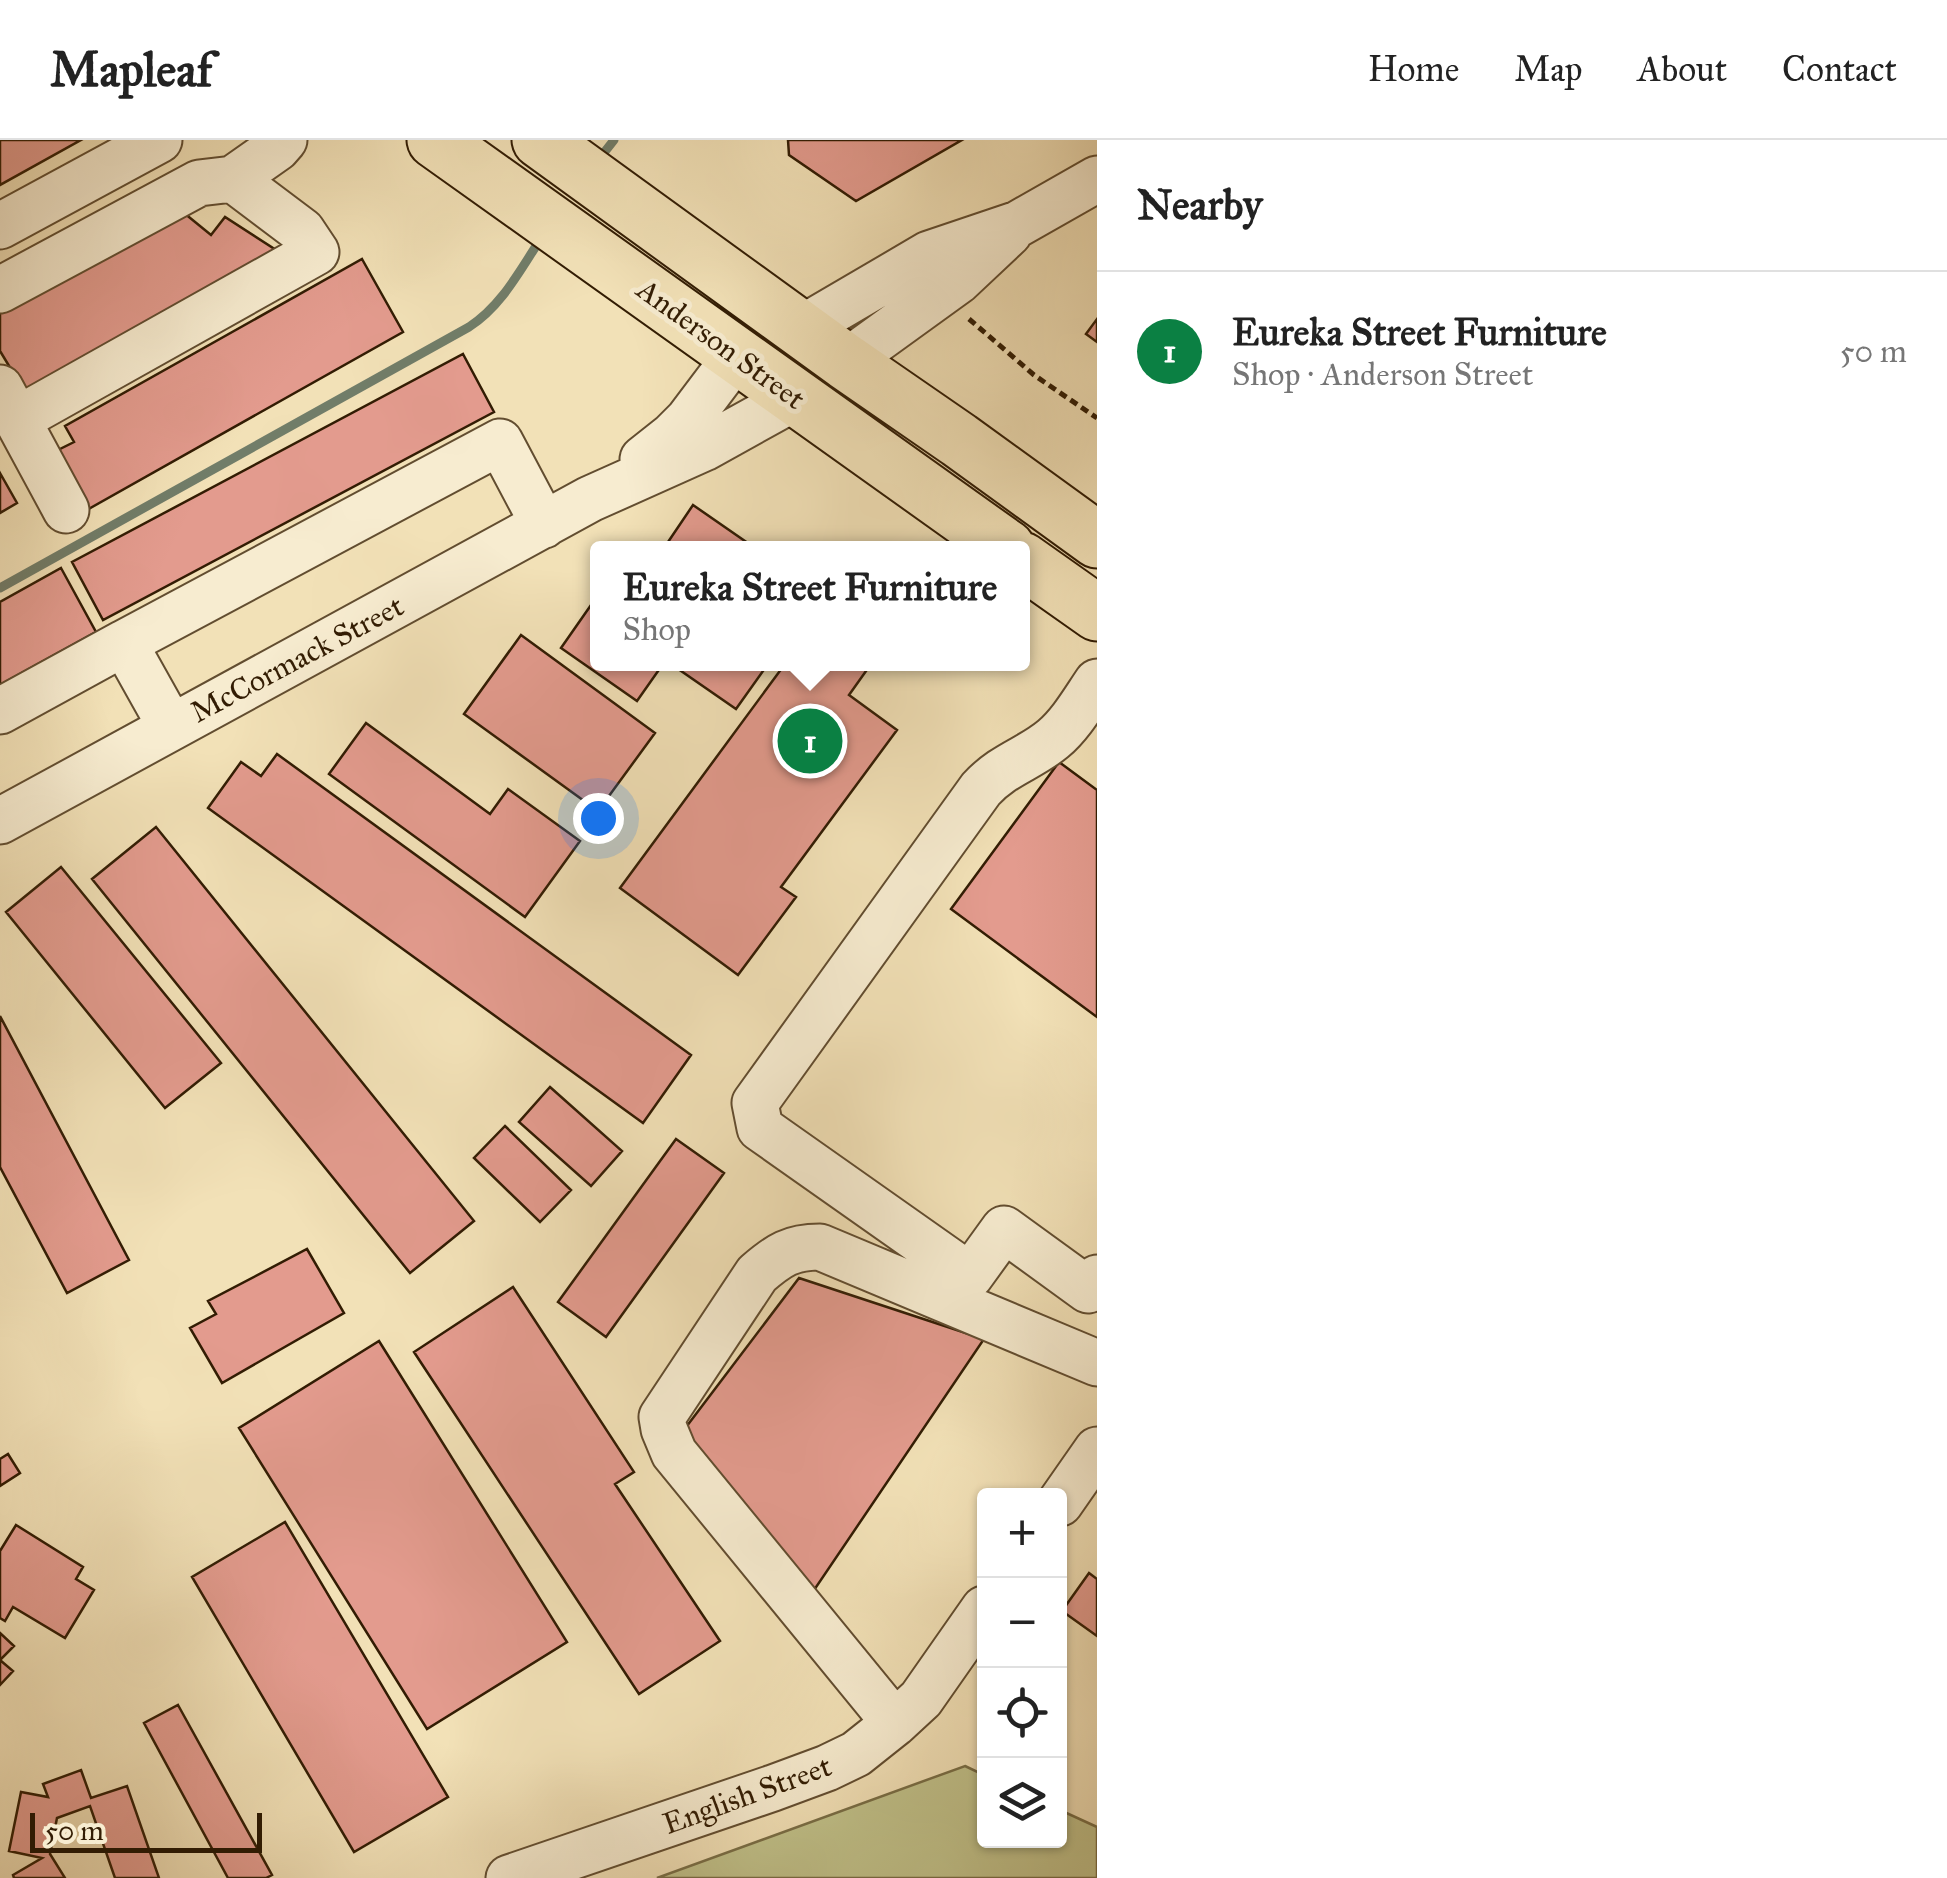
<!DOCTYPE html>
<meta charset="utf-8">
<style>
:root{--surface:#fff;--page:#f2f2f2;--text:#222;--muted:#767676;--line:#e0e0e0;--accent:#0b8043}
body{margin:0;font-family:"IM FELL Great Primer",serif;background:var(--page);color:var(--text)}
.controls{position:absolute;right:30px;bottom:30px;display:grid;overflow:hidden;border-radius:10px;box-shadow:0 2px 8px #0004}
.controls button{width:90px;height:90px;display:grid;place-items:center;padding:0;border:0;border-bottom:2px solid var(--line);background:var(--surface);color:var(--text);font:50px sans-serif}
.scale{position:absolute;left:30px;bottom:25px;width:232px;box-sizing:border-box;padding-left:10px;border:5px solid #321c03;border-top:0;font-size:28px;line-height:35px;white-space:nowrap;color:#321c03;-webkit-text-stroke:8px #f7ecd0;paint-order:stroke}
.you{position:absolute;left:598px;top:678px;width:35px;height:35px;margin:-25px;border:8px solid #fff;border-radius:50%;background:#1a73e8;box-shadow:0 0 0 15px #1a73e833}
.badge{display:grid;place-items:center;width:65px;height:65px;border-radius:50%;background:var(--accent);color:#fff;font-size:32px;font-weight:700}
.pin{position:absolute;translate:-50% -50%;border:5px solid #fff;box-shadow:0 2px 10px #0006}
.popup{position:absolute;left:590px;top:401px;width:440px;height:130px;box-sizing:border-box;display:grid;place-content:center;border-radius:10px;background:var(--surface);filter:drop-shadow(0 2px 8px #0005);font-size:32px;white-space:nowrap;color:var(--muted)}
.popup b{font-size:38px;color:var(--text)}
.popup::after{content:'';position:absolute;left:50%;top:100%;margin-left:-20px;border:20px solid transparent;border-top-color:var(--surface)}
.list{margin:0;padding:0;list-style:none}
h2{display:flex;justify-content:space-between;align-items:center;height:130px;margin:0;padding:0 40px;font-size:42px}
h2 small{font-size:32px;font-weight:400;color:var(--muted)}
.list li{display:grid;grid-template-columns:65px 1fr auto;gap:30px;align-items:center;box-sizing:border-box;height:160px;padding:0 40px;border-top:2px solid var(--line)}
.list b{display:block;font-size:38px;white-space:nowrap}
.list p{margin:0;font-size:32px;white-space:nowrap;color:var(--muted)}
.list em{font-size:32px;font-style:normal;color:var(--muted)}
.icon{flex:none;width:55px;height:55px;fill:none;stroke:currentColor;stroke-width:2;stroke-linecap:round;stroke-linejoin:round}
.map{position:relative;flex:none;width:1097px;height:1738px;overflow:hidden}
header{display:flex;align-items:center;gap:60px;box-sizing:border-box;height:140px;padding:0 50px;background:var(--surface);border-bottom:2px solid var(--line)}
header strong{font-size:48px}
nav{display:flex;gap:55px;margin-inline-start:auto;font-size:35px}
main{display:flex}
aside{flex:1;background:var(--surface)}
.map>svg:first-child{display:block}
</style>
<header>
<strong>Mapleaf</strong>
<nav><a>Home</a><a>Map</a><a>About</a><a>Contact</a></nav>
</header>
<main>
<div class="map">
<svg width="1097" height="1738" viewBox="0 0 1097 1738">
<rect width="100%" height="100%" fill="#f2e1b7"/>
<filter id="stains"><feTurbulence type="fractalNoise" baseFrequency=".002" numOctaves="4"/><feColorMatrix values="0 0 0 0 .2 0 0 0 0 .09 0 0 0 0 .02 0 0 0 .5 -.17"/></filter>
<radialGradient id="worn" r=".72"><stop offset=".6" stop-color="#630" stop-opacity="0"/><stop offset="1" stop-color="#630" stop-opacity=".3"/></radialGradient>
<path fill="#c0c18a" stroke="#796e46" stroke-width="2.5" d="M 965,1626 L 984,1635 L 984,1700 L 1060,1700 L 1060,1670 L 1097,1687 L 1097,1738 L 657,1738 Z"/>
<g fill="none" stroke-linecap="round" stroke-linejoin="round">
<path stroke="#717d69" stroke-width="9" d="M 603,14 L 614,0
M 0,448 L 469,187 C 500,167 518,134 538,103"/>
</g>
<path fill="#e39b8e" stroke="#321c03" stroke-width="2.5" d="M 0,0 L 81,0 L 0,45 Z
M 788,0 L 962,0 L 856,61 L 789,15 Z
M 173,64 L 211,95 L 225,77 L 276,110 L 26,254 L 0,211 L 0,161 Z
M 362,119 L 403,192 L 85,371 L 52,313 L 74,302 L 65,286 Z
M 1097,179 L 1097,202 L 1086,194 Z
M 463,214 L 494,272 L 103,480 L 72,422 Z
M 0,333 L 17,363 L 0,373 Z
M 693,365 L 755,408 L 652,408 L 656,403 L 664,408 Z
M 61,428 L 96,492 L 0,545 L 0,462 Z
M 598,455 L 598,524 L 663,524 L 637,561 L 561,508 Z
M 521,495 L 655,593 L 598,671 L 464,574 Z
M 671,524 L 768,524 L 736,569 Z
M 785,524 L 871,524 L 849,555 L 897,590 L 781,747 L 796,757 L 738,835 L 620,748 Z
M 366,583 L 490,674 L 508,649 L 580,701 L 525,777 L 329,634 Z
M 277,614 L 691,915 L 643,983 L 208,668 L 241,622 L 261,636 Z
M 1059,622 L 1097,650 L 1097,877 L 951,769 Z
M 156,687 L 474,1081 L 410,1133 L 92,739 Z
M 61,727 L 221,923 L 165,968 L 6,772 Z
M 0,876 L 129,1120 L 67,1153 L 0,1027 Z
M 550,947 L 622,1011 L 591,1046 L 519,982 Z
M 505,986 L 571,1050 L 540,1082 L 474,1018 Z
M 676,999 L 724,1033 L 606,1197 L 558,1162 Z
M 307,1109 L 344,1173 L 222,1243 L 190,1188 L 216,1174 L 208,1161 Z
M 799,1138 L 984,1199 L 806,1462 L 671,1307 Z
M 513,1147 L 634,1332 L 615,1344 L 720,1501 L 639,1554 L 414,1212 Z
M 379,1201 L 567,1502 L 427,1589 L 239,1288 Z
M 8,1314 L 20,1333 L 0,1346 L 0,1319 Z
M 285,1382 L 448,1657 L 354,1712 L 192,1437 Z
M 16,1385 L 83,1427 L 76,1439 L 94,1450 L 65,1498 L 13,1467 L 5,1481 L 0,1478 L 0,1411 Z
M 1089,1433 L 1097,1439 L 1097,1496 L 1062,1471 Z
M 0,1493 L 14,1506 L 0,1520 L 13,1531 L 0,1545 Z
M 178,1565 L 272,1735 L 266,1738 L 228,1738 L 144,1583 Z
M 81,1630 L 91,1658 L 127,1646 L 159,1738 L 115,1738 L 90,1666 L 57,1678 L 50,1714 L 65,1738 L 14,1738 L 13,1735 L 42,1718 L 9,1711 L 21,1652 L 48,1657 L 43,1644 Z"/>
<g fill="none" stroke-linecap="round" stroke-linejoin="round">
<defs>
<path id="minor" d="M 0,86 L 159,0
M 0,150 L 199,43 L 233,39
M 801,189 L 929,114 L 1018,84 L 1097,39
M 846,222 L 958,141 L 1009,93
M 0,248 L 66,370
M 18,279 L 316,112 L 302,91 L 233,39 L 277,8 L 284,0
M 643,319 L 672,296 L 688,280 L 737,215
M 124,503 L 500,302 L 544,385
M 1097,542 C 1084,561 1071,584 1053,599 C 1029,619 1004,624 981,649 L 755,963 L 760,988 L 970,1136 L 1004,1089 L 1088,1150 L 1097,1138
M 0,571 L 124,503 L 171,587
M 0,681 L 590,359 L 704,308 L 796,257
M 1060,1363 L 1097,1310
M 895,1583 L 674,1313 L 664,1289 L 662,1277 L 757,1134 C 779,1115 791,1107 820,1107 L 1097,1223
M 509,1738 L 773,1648 L 827,1628 L 856,1614 L 895,1583 L 921,1559 L 984,1469"/>
<path id="major" d="M 435,0 L 1007,408
M 540,0 L 846,222 L 959,300 L 1097,400
M 1022,420 L 1097,473"/>
</defs>
<use href="#minor" stroke="#624d30" stroke-width="49"/>
<use href="#major" stroke="#321c03" stroke-width="59"/>
<path stroke="#321c03" stroke-width="5" stroke-dasharray="8 5" stroke-linecap="butt" d="M 969,179 L 1034,235 L 1097,278"/>
<use href="#minor" stroke="#f7ecd0" stroke-width="45"/>
<use href="#major" stroke="#f2e1b7" stroke-width="55"/>
</g>
<g text-anchor="middle" stroke-width="10" stroke-linejoin="round" paint-order="stroke">
<g font-size="30" fill="#321c03" stroke="#f7ecd0">
<text transform="translate(721 204) rotate(36)" y="10">Anderson Street</text>
<text transform="translate(297 519) rotate(-28)" y="10">McCormack Street</text>
<text transform="translate(747 1655) rotate(-20)" y="10">English Street</text>
</g>
</g>
<rect width="100%" height="100%" filter="url(#stains)"/>
<rect width="100%" height="100%" fill="url(#worn)"/>
</svg>
<div class="controls">
<button>+</button>
<button>−</button>
<button><svg class="icon" aria-label="locate" viewBox="0 0 24 24"><circle cx="12" cy="12" r="6"/><path d="M12 2v4M12 18v4M2 12h4M18 12h4"/></svg></button>
<button><svg class="icon" aria-label="layers" viewBox="0 0 24 24"><path d="M12 4l9 5-9 5-9-5zM3 14l9 5 9-5"/></svg></button>
</div>
<div class="scale">50 m</div>
<div class="you"></div>
<div class="pin badge" style="left:810px;top:601px">1</div>
<div class="popup"><b>Eureka Street Furniture</b>Shop</div>
</div>
<aside>
<h2>Nearby<small></small></h2>
<ul class="list">
<li><span class="badge">1</span><div><b>Eureka Street Furniture</b><p>Shop · Anderson Street</p></div><em>50 m</em></li>
</ul>
</aside>
</main>
